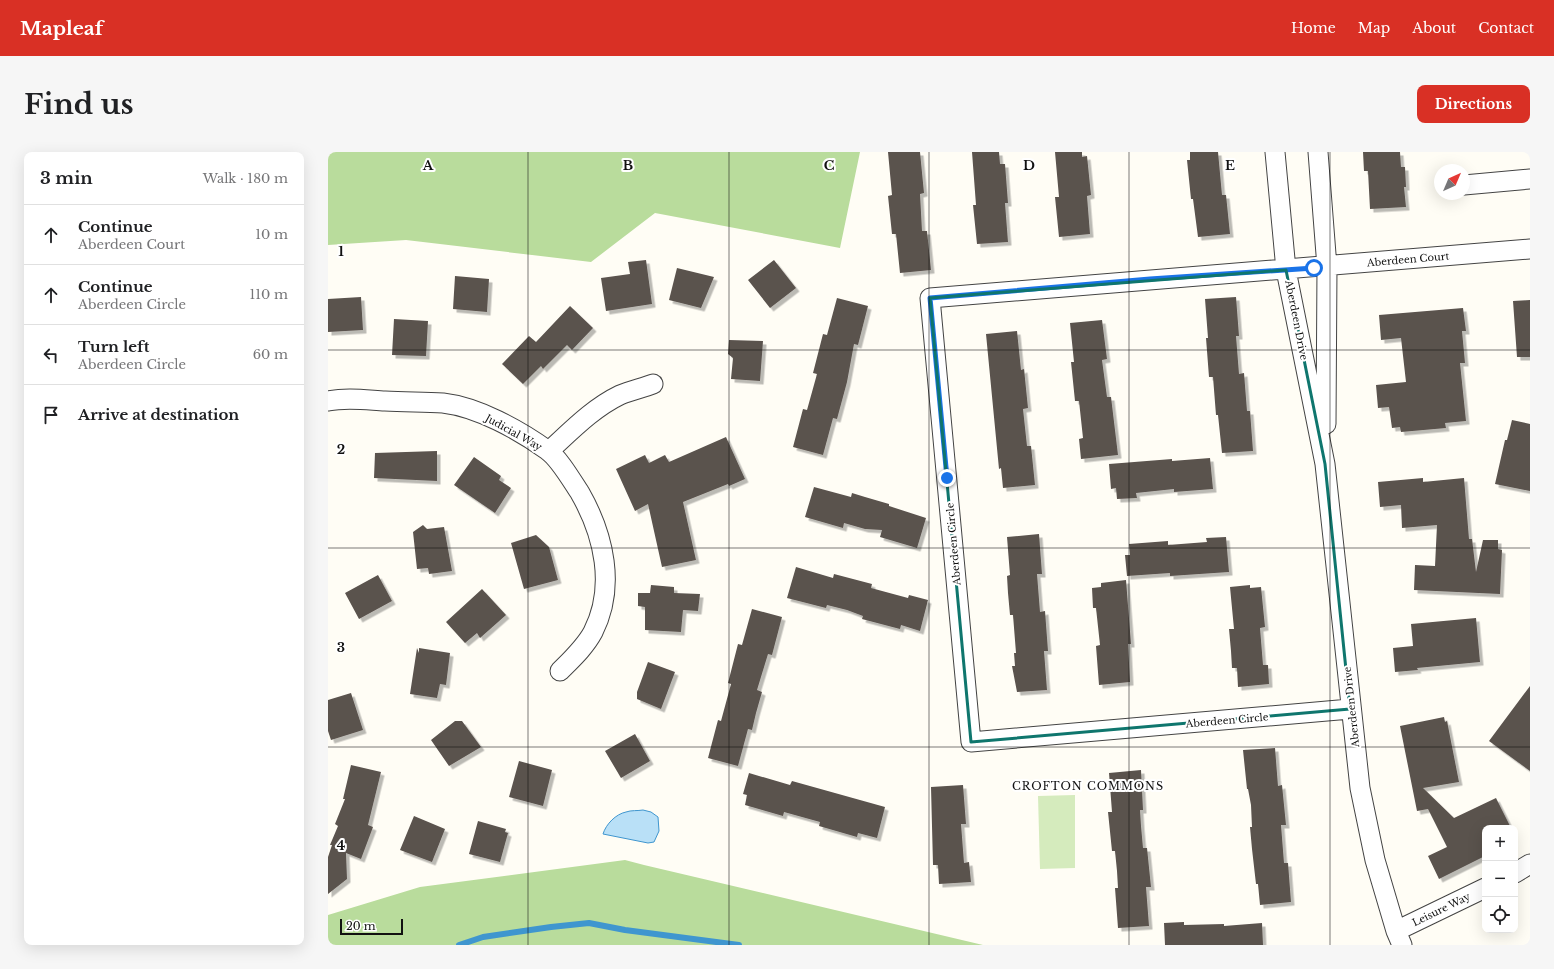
<!DOCTYPE html>
<meta charset="utf-8">
<style>
:root{--surface:#fff;--page:#f6f6f6;--text:#202124;--muted:#757577;--line:#e0e0e0;--accent:#d93025}
body{margin:0;font-family:"Libre Baskerville",serif;background:var(--page);color:var(--text)}
.controls{position:absolute;right:12px;bottom:12px;display:grid;overflow:hidden;border-radius:8px;box-shadow:0 4px 16px #0002}
.controls button{width:36px;height:36px;display:grid;place-items:center;padding:0;border:0;border-bottom:1px solid var(--line);background:var(--surface);color:var(--text);font:20px sans-serif}
.compass{position:absolute;left:1106px;top:12px;width:36px;height:36px;border-radius:50%;background:var(--surface);box-shadow:0 4px 16px #0002;rotate:44deg}
.scale{position:absolute;left:12px;bottom:10px;width:63px;box-sizing:border-box;padding-left:4px;border:2px solid #111;border-top:0;font-size:11px;line-height:14px;white-space:nowrap;color:#111;-webkit-text-stroke:3px #fff;paint-order:stroke}
.stop{position:absolute;width:12px;height:12px;margin:-9px;border:3px solid #1a73e8;border-radius:50%;background:#fff}
.stop.end{background:#1a73e8;border-color:#fff;box-shadow:0 1px 4px #0008}
.list{margin:0;padding:0;list-style:none}
h2{display:flex;justify-content:space-between;align-items:center;height:52px;margin:0;padding:0 16px;font-size:17px}
h2 small{font-size:13px;font-weight:400;color:var(--muted)}
.list li{display:grid;grid-template-columns:26px 1fr auto;gap:12px;align-items:center;box-sizing:border-box;height:60px;padding:0 16px;border-top:1px solid var(--line)}
.list b{display:block;font-size:15px;white-space:nowrap}
.list p{margin:0;font-size:13px;white-space:nowrap;color:var(--muted)}
.list em{font-size:13px;font-style:normal;color:var(--muted)}
.icon{flex:none;width:22px;height:22px;fill:none;stroke:currentColor;stroke-width:2;stroke-linecap:round;stroke-linejoin:round}
.map{position:relative;flex:none;width:1202px;height:793px;overflow:hidden;border-radius:8px}
header{display:flex;align-items:center;gap:24px;box-sizing:border-box;height:56px;padding:0 20px;background:var(--accent);color:#fff}
header strong{font-size:19px}
nav{display:flex;gap:22px;margin-inline-start:auto;font-size:14px}
.intro{display:flex;align-items:center;justify-content:space-between;box-sizing:border-box;height:96px;padding:0 24px}
h1{margin:0;font-size:28px}
.button{padding:10px 18px;border-radius:8px;background:var(--accent);color:#fff;font-size:14px;font-weight:700}
main{display:flex;gap:24px;padding:0 24px}
aside{flex:1;background:var(--surface);border-radius:8px;box-shadow:0 4px 16px #0002}
.map>svg:first-child{display:block}
</style>
<header>
<strong>Mapleaf</strong>
<nav><a>Home</a><a>Map</a><a>About</a><a>Contact</a></nav>
</header>
<div class="intro"><h1>Find us</h1><a class="button">Directions</a></div>
<main>
<aside>
<h2>3 min<small>Walk · 180 m</small></h2>
<ul class="list">
<li><svg class="icon" aria-label="ahead" viewBox="0 0 24 24"><path d="M12 20V5M6 11l6-6 6 6"/></svg><div><b>Continue</b><p>Aberdeen Court</p></div><em>10 m</em></li>
<li><svg class="icon" aria-label="ahead" viewBox="0 0 24 24"><path d="M12 20V5M6 11l6-6 6 6"/></svg><div><b>Continue</b><p>Aberdeen Circle</p></div><em>110 m</em></li>
<li><svg class="icon" aria-label="left" viewBox="0 0 24 24"><path d="M17 20v-9H6M10 6l-5 5 5 5"/></svg><div><b>Turn left</b><p>Aberdeen Circle</p></div><em>60 m</em></li>
<li><svg class="icon" aria-label="arrive" viewBox="0 0 24 24"><path d="M6 21V4h12l-3 4 3 4H6"/></svg><div><b>Arrive at destination</b></div></li>
</ul>
</aside>
<div class="map">
<svg width="1202" height="793" viewBox="0 0 1202 793">
<defs>
<filter id="shadow"><feDropShadow dx="3.5" dy="3.5" stdDeviation="0" flood-color="#0004"/></filter>
</defs>
<rect width="100%" height="100%" fill="#fffdf5"/>
<path fill="#d5ebbd" d="M 747,643 L 747,716 L 712,717 L 710,644 Z"/>
<path fill="#b9dc9c" d="M 0,0 L 532,0 L 512,96 L 327,61 L 263,110 L 78,88 L 0,93 Z
M 297,708 L 316,713 L 655,793 L 0,793 L 0,763 L 92,735 Z"/>
<path fill="#b9e0f7" stroke="#3f96cf" d="M 315,658 L 323,660 L 330,665 L 331,679 L 326,690 L 320,691 L 275,682 C 278,672 288,662 298,660 C 303,658 310,659 315,658 Z"/>
<g fill="none" stroke-linecap="round" stroke-linejoin="round">
<path stroke="#3f96cf" stroke-width="6" d="M 131,793 L 155,785 L 223,775 L 261,771 L 297,778 L 411,793"/>
</g>
<path fill="#5a524d" filter="url(#shadow)" d="M 560,0 L 592,0 L 596,41 L 592,42 L 594,79 L 599,79 L 603,118 L 572,121 L 568,82 L 564,82 L 560,44 L 564,43 Z
M 644,0 L 671,0 L 672,12 L 677,12 L 680,51 L 677,51 L 680,90 L 649,92 L 645,53 L 648,53 Z
M 727,0 L 754,0 L 754,5 L 759,4 L 763,43 L 759,44 L 762,82 L 731,85 L 727,45 L 731,45 Z
M 862,0 L 890,0 L 894,43 L 898,43 L 902,82 L 870,85 L 865,47 L 863,47 L 859,8 L 862,8 Z
M 1035,0 L 1072,0 L 1073,15 L 1077,15 L 1078,35 L 1076,35 L 1078,55 L 1042,57 L 1040,19 L 1036,19 Z
M 318,108 L 324,152 L 278,159 L 273,126 L 302,122 L 300,110 Z
M 446,108 L 468,136 L 442,156 L 420,128 Z
M 349,116 L 386,125 L 373,156 L 341,148 Z
M 127,124 L 161,127 L 159,160 L 125,157 Z
M 33,145 L 35,178 L 0,180 L 0,147 Z
M 908,145 L 911,184 L 908,184 L 911,222 L 916,221 L 919,259 L 922,259 L 925,299 L 894,301 L 890,263 L 888,263 L 885,225 L 881,225 L 878,186 L 880,186 L 877,147 Z
M 509,146 L 540,154 L 530,193 L 526,192 L 519,230 L 509,267 L 505,266 L 495,303 L 465,295 L 475,257 L 479,258 L 489,222 L 485,221 L 495,182 L 499,183 Z
M 1202,148 L 1202,205 L 1189,205 L 1185,149 Z
M 242,154 L 265,176 L 244,198 L 239,193 L 215,217 L 213,214 L 195,232 L 174,212 L 201,184 L 208,190 Z
M 1135,156 L 1138,179 L 1134,179 L 1137,211 L 1132,211 L 1138,269 L 1117,271 L 1118,276 L 1073,280 L 1072,275 L 1064,276 L 1061,255 L 1050,256 L 1048,233 L 1078,230 L 1073,186 L 1053,188 L 1051,163 Z
M 66,167 L 100,169 L 98,204 L 64,203 Z
M 774,168 L 779,207 L 774,208 L 779,245 L 783,245 L 790,303 L 753,307 L 751,287 L 755,286 L 751,249 L 747,249 L 743,210 L 746,210 L 742,171 Z
M 689,179 L 693,218 L 696,217 L 700,256 L 695,257 L 699,294 L 703,294 L 707,333 L 675,336 L 673,316 L 671,317 L 658,182 Z
M 401,188 L 435,189 L 432,229 L 403,227 L 405,206 L 400,202 Z
M 1184,268 L 1202,272 L 1202,339 L 1167,332 L 1177,288 L 1179,288 Z
M 398,285 L 417,327 L 401,334 L 400,332 L 355,350 L 368,408 L 334,415 L 320,352 L 307,359 L 288,317 L 317,303 L 321,311 L 337,303 L 341,310 Z
M 109,299 L 109,329 L 46,326 L 47,301 Z
M 146,305 L 173,324 L 171,328 L 183,336 L 167,361 L 126,333 Z
M 882,306 L 885,337 L 846,340 L 846,337 L 808,341 L 809,346 L 789,347 L 788,336 L 783,337 L 781,312 L 844,307 L 844,309 Z
M 1095,326 L 1095,330 L 1136,326 L 1141,387 L 1144,387 L 1148,420 L 1155,388 L 1170,388 L 1170,397 L 1174,398 L 1172,442 L 1086,438 L 1087,413 L 1107,414 L 1109,373 L 1074,376 L 1073,353 L 1052,355 L 1050,330 Z
M 486,335 L 523,345 L 524,341 L 537,345 L 561,352 L 561,354 L 598,366 L 589,396 L 552,385 L 554,378 L 537,377 L 516,371 L 515,376 L 477,365 Z
M 95,373 L 99,377 L 116,375 L 124,419 L 101,422 L 100,416 L 89,417 L 85,380 Z
M 711,382 L 714,422 L 709,422 L 712,460 L 717,459 L 720,499 L 716,499 L 719,538 L 689,540 L 684,514 L 687,514 L 686,501 L 688,501 L 685,463 L 682,463 L 680,441 L 679,424 L 682,423 L 679,385 Z
M 208,383 L 221,395 L 230,428 L 196,437 L 183,391 Z
M 898,385 L 901,420 L 842,424 L 842,421 L 799,424 L 797,403 L 802,403 L 801,392 L 840,389 L 840,393 L 879,390 L 878,386 Z
M 468,415 L 505,426 L 506,422 L 544,432 L 543,436 L 580,446 L 581,443 L 600,448 L 592,479 L 573,473 L 572,477 L 534,467 L 535,464 L 519,458 L 499,453 L 498,456 L 459,446 Z
M 50,423 L 64,449 L 31,467 L 17,441 Z
M 798,428 L 803,492 L 800,492 L 802,530 L 771,533 L 768,494 L 772,493 L 768,456 L 765,456 L 764,436 L 773,435 L 773,431 Z
M 323,433 L 346,435 L 346,441 L 372,442 L 370,459 L 355,458 L 353,480 L 317,478 L 317,455 L 310,454 L 310,441 L 322,441 Z
M 922,433 L 922,436 L 933,435 L 937,475 L 932,476 L 935,513 L 940,513 L 941,532 L 910,535 L 909,516 L 904,516 L 903,499 L 901,477 L 906,477 L 902,435 Z
M 154,437 L 178,463 L 152,486 L 149,481 L 137,491 L 118,470 Z
M 424,457 L 454,465 L 444,503 L 440,502 L 429,538 L 434,540 L 428,561 L 424,578 L 420,577 L 410,614 L 380,606 L 390,568 L 393,569 L 403,532 L 400,531 L 410,492 L 414,493 Z
M 1148,466 L 1152,510 L 1089,516 L 1090,518 L 1067,520 L 1065,496 L 1085,494 L 1083,472 Z
M 89,496 L 91,501 L 91,496 L 122,501 L 118,533 L 112,532 L 109,546 L 82,542 Z
M 320,510 L 347,520 L 333,557 L 309,547 L 309,540 Z
M 1202,534 L 1202,619 L 1161,589 Z
M 23,541 L 35,578 L 3,588 L 0,579 L 0,548 Z
M 1116,565 L 1117,570 L 1119,569 L 1131,630 L 1095,636 L 1126,666 L 1168,646 L 1183,676 L 1157,676 L 1157,704 L 1111,727 L 1100,704 L 1119,695 L 1100,657 L 1089,659 L 1072,574 Z
M 127,569 L 134,569 L 153,595 L 121,614 L 103,588 Z
M 307,582 L 322,609 L 293,626 L 277,599 Z
M 947,596 L 950,634 L 954,633 L 958,673 L 953,673 L 956,711 L 960,711 L 963,750 L 932,753 L 930,732 L 928,732 L 924,697 L 922,675 L 924,675 L 923,653 L 920,637 L 919,637 L 915,598 Z
M 191,609 L 224,618 L 215,654 L 181,645 Z
M 23,613 L 53,620 L 40,673 L 45,675 L 33,707 L 18,701 L 19,727 L 0,742 L 0,705 L 4,693 L 2,693 L 10,674 L 7,672 L 17,647 L 15,647 Z
M 813,618 L 815,658 L 812,658 L 813,674 L 815,696 L 819,696 L 823,735 L 818,735 L 821,774 L 790,776 L 787,736 L 790,736 L 789,719 L 787,699 L 784,699 L 780,660 L 784,660 L 781,621 Z
M 421,621 L 462,633 L 464,629 L 557,655 L 549,686 L 530,681 L 529,685 L 491,674 L 492,670 L 456,660 L 455,664 L 417,653 L 419,643 L 415,642 Z
M 635,633 L 638,672 L 633,672 L 636,711 L 641,710 L 643,730 L 611,732 L 610,713 L 605,713 L 603,635 Z
M 86,664 L 117,677 L 104,710 L 72,698 Z
M 150,669 L 178,677 L 177,680 L 180,681 L 172,710 L 141,702 Z
M 856,770 L 856,773 L 896,772 L 896,774 L 934,771 L 935,793 L 837,793 L 836,771 Z"/>
<g fill="none" stroke-linecap="round" stroke-linejoin="round">
<defs>
<path id="street" d="M 947,0 L 958,118 L 997,312 L 1032,636 L 1047,708 L 1068,779 L 1074,793
M 990,0 L 999,115 L 998,272
M 1136,33 L 1202,27
M 0,249 C 18,245 39,248 57,249 C 77,250 96,250 115,251 C 150,255 191,278 219,298 C 231,306 244,329 252,341 C 276,383 288,435 265,480 C 257,495 244,507 232,519
M 221,299 C 243,279 265,256 292,243 C 303,238 315,236 325,232
M 1022,557 L 643,590 L 602,146 L 1202,97
M 1187,721 L 1202,712
M 1068,779 L 1157,736"/>
</defs>
<use href="#street" stroke="#444" stroke-width="21"/>
<use href="#street" stroke="#fff" stroke-width="19"/>
</g>
<g fill="none" stroke-linecap="round" stroke-linejoin="round">
<path stroke="#1a73e8" stroke-width="5" d="M 619,326 L 602,146 L 822,127 L 986,116"/>
</g>
<path fill="none" stroke="#0f766e" stroke-width="3" stroke-linejoin="round" d="M 958,118 L 997,312 L 1022,557 L 643,590 L 602,146 Z"/>
<path fill="none" stroke="#111" stroke-width="1" stroke-opacity="0.55" d="M 200,0 L 200,793M 401,0 L 401,793M 601,0 L 601,793M 801,0 L 801,793M 1002,0 L 1002,793M 0,198 L 1202,198M 0,396 L 1202,396M 0,595 L 1202,595"/>
<g text-anchor="middle" stroke-width="4" stroke-linejoin="round" paint-order="stroke">
<g font-size="10" fill="#111" stroke="#fff">
<text transform="translate(1080 107) rotate(-5)" y="4">Aberdeen Court</text>
<text transform="translate(969 168) rotate(79)" y="4">Aberdeen Drive</text>
<text transform="translate(186 280) rotate(29)" y="4">Judicial Way</text>
<text transform="translate(625 392) rotate(-95)" y="4">Aberdeen Circle</text>
<text transform="translate(1023 555) rotate(-96)" y="4">Aberdeen Drive</text>
<text transform="translate(899 568) rotate(-5)" y="4">Aberdeen Circle</text>
<text transform="translate(1113 757) rotate(-26)" y="4">Leisure Way</text>
</g>
<g font-size="11" letter-spacing="1" fill="#111" stroke="#fff">
<text x="760" y="638">CROFTON COMMONS</text>
</g>
</g>
<g font-size="13" text-anchor="middle" font-weight="bold" fill="#111" stroke="#fff" stroke-width="4" stroke-linejoin="round" paint-order="stroke">
<text x="100" y="18">A</text>
<text x="300" y="18">B</text>
<text x="501" y="18">C</text>
<text x="701" y="18">D</text>
<text x="902" y="18">E</text>
<text x="13" y="104">1</text>
<text x="13" y="302">2</text>
<text x="13" y="500">3</text>
<text x="13" y="698">4</text>
</g>
</svg>
<div class="controls">
<button>+</button>
<button>−</button>
<button><svg class="icon" aria-label="locate" viewBox="0 0 24 24"><circle cx="12" cy="12" r="6"/><path d="M12 2v4M12 18v4M2 12h4M18 12h4"/></svg></button>
</div>
<svg class="compass" viewBox="-18 -18 36 36"><path d="M0-13l5 13h-10z" fill="#e53935"/><path d="M0 13l5-13h-10z" fill="#757577"/></svg>
<div class="scale">20 m</div>
<div class="stop" style="left:986px;top:116px"></div>
<div class="stop end" style="left:619px;top:326px"></div>
</div>
</main>
